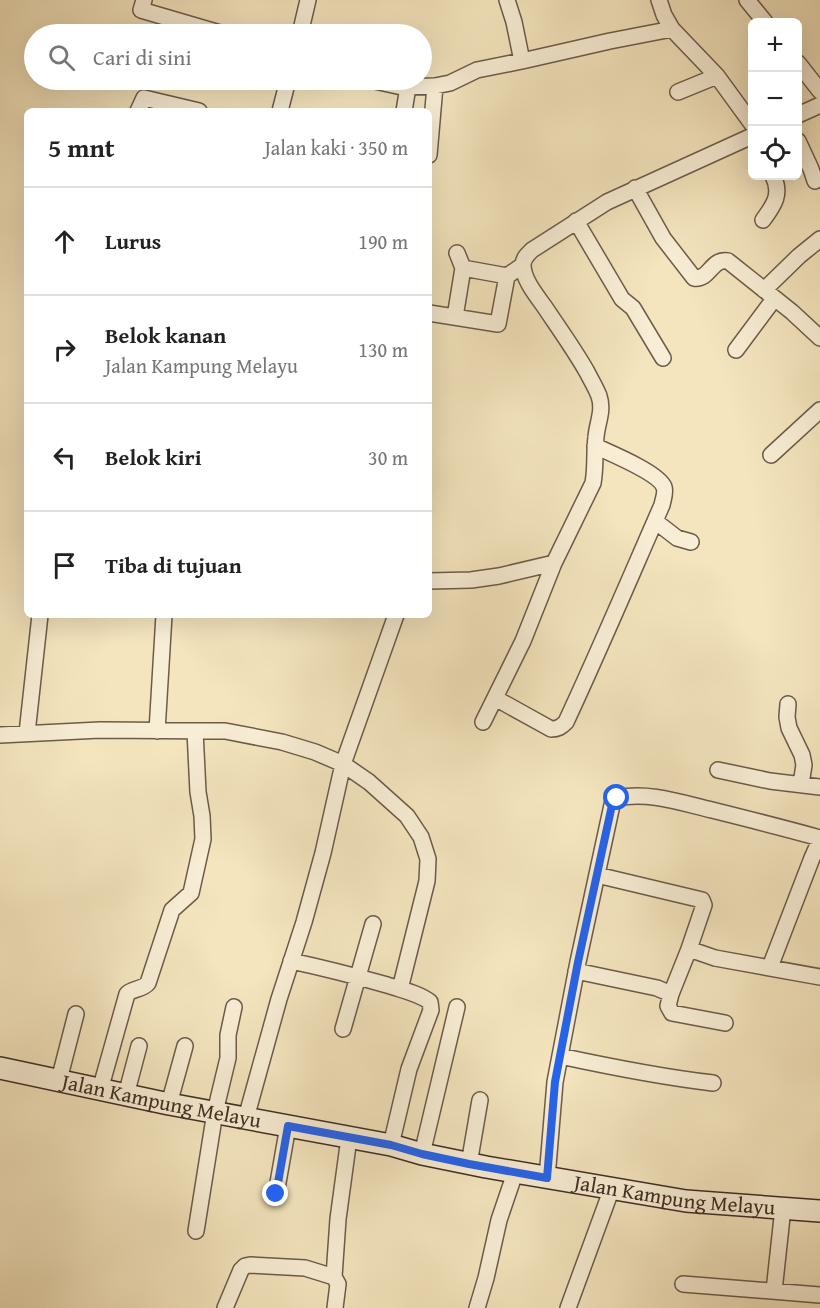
<!DOCTYPE html>
<html lang="id">
<meta charset="utf-8">
<style>
:root{--surface:#fff;--page:#f2f2f2;--text:#222;--muted:#767676;--line:#e0e0e0}
body{margin:0;font-family:"Gentium Book Plus",serif;background:var(--page);color:var(--text)}
.controls{position:absolute;right:18px;top:18px;display:grid;overflow:hidden;border-radius:9px;box-shadow:0 6px 24px #0002}
.controls button{width:54px;height:54px;display:grid;place-items:center;padding:0;border:0;border-bottom:2px solid var(--line);background:var(--surface);color:var(--text);font:30px sans-serif}
.stop{position:absolute;width:18px;height:18px;margin:-14px;border:4px solid #2563eb;border-radius:50%;background:#fff}
.stop.end{background:#2563eb;border-color:#fff;box-shadow:0 2px 6px #0008}
.list{margin:0;padding:0;list-style:none}
h2{display:flex;justify-content:space-between;align-items:center;height:78px;margin:0;padding:0 24px;font-size:26px}
h2 small{font-size:20px;font-weight:400;color:var(--muted)}
.list li{display:grid;grid-template-columns:39px 1fr auto;gap:18px;align-items:center;box-sizing:border-box;height:108px;padding:0 24px;border-top:2px solid var(--line)}
.list b{display:block;font-size:22px;white-space:nowrap}
.list p{margin:0;font-size:20px;white-space:nowrap;color:var(--muted)}
.list em{font-size:20px;font-style:normal;color:var(--muted)}
.icon{flex:none;width:33px;height:33px;fill:none;stroke:currentColor;stroke-width:2;stroke-linecap:round;stroke-linejoin:round}
.map{position:relative;flex:none;width:820px;height:1308px;overflow:hidden}
.search{position:absolute;background:var(--surface);box-shadow:0 6px 24px #0002;left:24px;top:24px;width:408px;height:66px;display:flex;align-items:center;gap:15px;box-sizing:border-box;padding:0 21px;border-radius:33px;color:var(--muted);font-size:22px}
.panel{position:absolute;background:var(--surface);box-shadow:0 6px 24px #0002;left:24px;top:108px;width:408px;height:510px;border-radius:9px}
.map>svg:first-child{display:block}
</style>
<div class="map">
<svg width="820" height="1308" viewBox="0 0 820 1308">
<rect width="100%" height="100%" fill="#f4e5be"/>
<filter id="stains"><feTurbulence type="fractalNoise" baseFrequency=".00333" numOctaves="4"/><feColorMatrix values="0 0 0 0 .2 0 0 0 0 .09 0 0 0 0 .02 0 0 0 .5 -.17"/></filter>
<radialGradient id="worn" r=".72"><stop offset=".6" stop-color="#630" stop-opacity="0"/><stop offset="1" stop-color="#630" stop-opacity=".3"/></radialGradient>
<g fill="none" stroke-linecap="round" stroke-linejoin="round">
<defs>
<path id="street" d="M 144,0 L 141,10 L 223,34
M 507,0 L 514,22 L 522,61 L 610,41 L 672,29
M 659,0 L 664,15 L 672,29 L 717,76 L 752,124
M 747,0 L 765,22
M 300,34 L 308,0
M 798,63 L 820,91
M 370,80 L 402,87 L 435,86 L 450,83 L 477,70 L 522,61
M 678,92 L 717,76
M 138,111 L 144,98 L 199,111
M 280,111 L 288,80
M 404,111 L 408,87
M 798,115 L 820,105
M 798,141 L 811,169 L 815,181
M 429,155 L 435,86
M 635,188 L 663,238 L 694,278 C 710,280 711,258 728,261 L 792,312 L 820,338
M 763,220 C 774,205 782,194 773,176
M 576,221 L 622,299 L 633,308 L 663,358
M 457,253 L 463,268 L 507,276
M 764,290 L 799,256 L 820,239
M 429,313 L 498,324 L 507,276 L 523,265
M 455,317 L 463,268
M 736,350 L 774,299
M 771,455 L 820,410
M 655,521 L 677,538 L 691,542
M 429,581 L 471,580 L 499,576 L 554,563
M 495,698 L 551,729 C 558,729 561,727 566,722 C 599,651 630,578 662,505 C 663,500 666,492 664,487 C 659,473 610,453 595,446
M 788,704 L 787,717 L 789,728 L 802,755 L 804,765 L 801,784
M 483,722 L 523,641 L 554,563 L 593,483 C 596,467 594,453 596,437 C 597,423 604,411 599,396 C 596,388 591,380 587,372 C 574,349 558,327 544,306 C 536,295 523,279 523,265 C 523,258 528,254 532,250 L 607,202 L 752,136
M 157,731 L 164,615
M 27,733 L 40,615
M 0,735 L 100,730 L 225,731 L 282,742 L 315,752 L 343,764 L 369,782 L 407,816 L 421,837 L 428,859 L 427,881 L 400,989
M 718,770 L 770,781 L 820,787
M 597,875 L 702,900 L 704,905 L 689,949 L 715,958 L 820,977
M 291,961 C 324,968 355,976 387,985 C 401,990 419,993 430,1002 L 431,1010 L 409,1069 L 391,1145
M 770,967 L 812,858 L 820,840
M 576,971 L 657,988 L 671,994 L 668,1006 L 672,1013 L 725,1023
M 671,994 L 689,949
M 343,1029 L 373,924
M 560,1056 C 611,1067 661,1077 713,1083
M 59,1080 L 76,1014
M 100,1090 L 127,994 C 133,988 142,990 148,983 L 172,910 L 191,893 L 203,839 L 202,816 L 198,792 L 195,731
M 126,1095 L 139,1046
M 169,1104 L 185,1046
M 246,1118 L 279,999 L 304,922 L 323,853 L 343,764 L 396,615
M 422,1154 L 457,1007
M 469,1164 L 480,1100
M 547,1178 L 555,1082 L 578,962 L 612,805 L 617,798 C 648,791 682,803 712,810 C 748,819 784,828 820,838
M 276,1194 L 288,1126
M 196,1231 L 215,1112 L 228,1058 L 228,1035 L 234,1007
M 334,1277 L 338,1219 L 349,1138
M 683,1284 L 820,1295
M 774,1291 L 783,1208
M 225,1308 L 241,1270 L 245,1266 L 250,1265 L 305,1268 L 334,1277 L 338,1284 L 335,1308
M 477,1308 L 486,1278 L 499,1220 L 515,1173
M 568,1308 L 612,1188"/>
<g id="secondary">
<path id="s1" d="M 0,1068 L 169,1104 L 391,1145 L 422,1154 L 486,1167 L 686,1201 L 820,1211"/>
</g>
</defs>
<use href="#street" stroke="#6d5b4a" stroke-width="18"/>
<use href="#secondary" stroke="#402d24" stroke-width="24"/>
<use href="#street" stroke="#f8eed5" stroke-width="15"/>
<use href="#secondary" stroke="#f8eed5" stroke-width="21"/>
</g>
<g fill="none" stroke-linecap="round" stroke-linejoin="round">
<path stroke="#2563eb" stroke-width="8" d="M 276,1194 L 288,1126 L 391,1145 L 422,1154 L 469,1164 L 547,1178 L 555,1082 L 578,962 L 612,805 L 617,798"/>
</g>
<g text-anchor="middle" stroke-width="5" stroke-linejoin="round" paint-order="stroke">
<g font-size="21" fill="#402d24" stroke="#f8eed5">
<text dy="7" stroke="none"><textPath href="#s1" startOffset="165">Jalan Kampung Melayu</textPath></text>
<text dy="7" stroke="none"><textPath href="#s1" startOffset="687">Jalan Kampung Melayu</textPath></text>
</g>
</g>
<rect width="100%" height="100%" filter="url(#stains)"/>
<rect width="100%" height="100%" fill="url(#worn)"/>
</svg>
<div class="controls">
<button>+</button>
<button>−</button>
<button><svg class="icon" aria-label="locate" viewBox="0 0 24 24"><circle cx="12" cy="12" r="6"/><path d="M12 2v4M12 18v4M2 12h4M18 12h4"/></svg></button>
</div>
<div class="stop" style="left:617px;top:798px"></div>
<div class="stop end" style="left:276px;top:1194px"></div>
<div class="search"><svg class="icon" aria-label="search" viewBox="0 0 24 24"><circle cx="10" cy="10" r="6"/><path d="M15 15l6 6"/></svg>Cari di sini</div>
<section class="panel">
<h2>5 mnt<small>Jalan kaki · 350 m</small></h2>
<ul class="list">
<li><svg class="icon" aria-label="ahead" viewBox="0 0 24 24"><path d="M12 20V5M6 11l6-6 6 6"/></svg><div><b>Lurus</b></div><em>190 m</em></li>
<li><svg class="icon" aria-label="right" viewBox="0 0 24 24"><path d="M7 20v-9h11M14 6l5 5-5 5"/></svg><div><b>Belok kanan</b><p>Jalan Kampung Melayu</p></div><em>130 m</em></li>
<li><svg class="icon" aria-label="left" viewBox="0 0 24 24"><path d="M17 20v-9H6M10 6l-5 5 5 5"/></svg><div><b>Belok kiri</b></div><em>30 m</em></li>
<li><svg class="icon" aria-label="arrive" viewBox="0 0 24 24"><path d="M6 21V4h12l-3 4 3 4H6"/></svg><div><b>Tiba di tujuan</b></div></li>
</ul>
</section>
</div>
